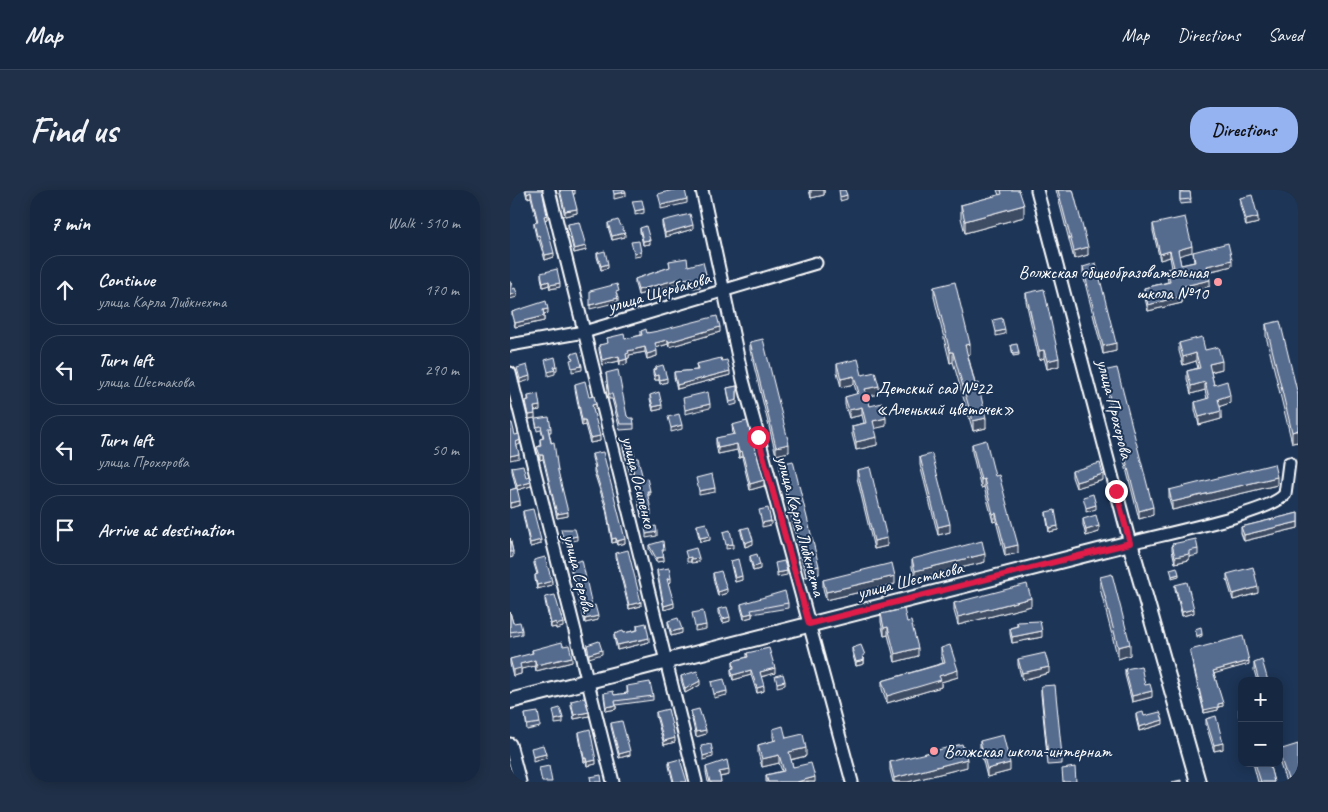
<!DOCTYPE html>
<meta charset="utf-8">
<style>
:root{--surface:#162841;--page:#1f3048;--text:#f1f3f6;--muted:#9ea6b1;--line:#35445a;--accent:#95b2f1}
body{margin:0;font-family:Caveat,sans-serif;background:var(--page);color:var(--text)}
.controls{position:absolute;right:15px;bottom:15px;display:grid;overflow:hidden;border-radius:10px;box-shadow:0 2px 12px #0003}
.controls button{width:45px;height:45px;display:grid;place-items:center;padding:0;border:0;border-bottom:1px solid var(--line);background:var(--surface);color:var(--text);font:25px sans-serif}
.stop{position:absolute;width:15px;height:15px;margin:-11px;border:4px solid #e11d48;border-radius:50%;background:#fff}
.stop.end{background:#e11d48;border-color:#fff;box-shadow:0 1px 5px #0008}
.list{margin:0;padding:0;list-style:none}
h2{display:flex;justify-content:space-between;align-items:center;height:65px;margin:0;padding:0 20px;font-size:21px}
h2 small{font-size:16px;font-weight:400;color:var(--muted)}
.list li{display:grid;grid-template-columns:32px 1fr auto;gap:15px;align-items:center;box-sizing:border-box;height:70px;margin:0 10px 10px;padding:0 10px;border:1px solid var(--line);border-radius:20px}
.list b{display:block;font-size:19px;white-space:nowrap}
.list p{margin:0;font-size:16px;white-space:nowrap;color:var(--muted)}
.list em{font-size:16px;font-style:normal;color:var(--muted)}
.icon{flex:none;width:28px;height:28px;fill:none;stroke:currentColor;stroke-width:2;stroke-linecap:round;stroke-linejoin:round}
.map{position:relative;flex:none;width:788px;height:592px;overflow:hidden;border-radius:20px}
header{display:flex;align-items:center;gap:30px;box-sizing:border-box;height:70px;padding:0 25px;background:var(--surface);border-bottom:1px solid var(--line)}
header strong{font-size:24px}
nav{display:flex;gap:28px;margin-inline-start:auto;font-size:18px}
.intro{display:flex;align-items:center;justify-content:space-between;box-sizing:border-box;height:120px;padding:0 30px}
h1{margin:0;font-size:35px}
.button{padding:12px 22px;border-radius:20px;background:var(--accent);color:#111;font-size:18px;font-weight:700}
main{display:flex;gap:30px;padding:0 30px}
aside{flex:1;background:var(--surface);border-radius:20px;box-shadow:0 2px 12px #0003}
.map>svg:first-child{display:block}
</style>
<header>
<strong>Map</strong>
<nav><a>Map</a><a>Directions</a><a>Saved</a></nav>
</header>
<div class="intro"><h1>Find us</h1><a class="button">Directions</a></div>
<main>
<aside>
<h2>7 min<small>Walk · 510 m</small></h2>
<ul class="list">
<li><svg class="icon" aria-label="ahead" viewBox="0 0 24 24"><path d="M12 20V5M6 11l6-6 6 6"/></svg><div><b>Continue</b><p>улица Карла Либкнехта</p></div><em>170 m</em></li>
<li><svg class="icon" aria-label="left" viewBox="0 0 24 24"><path d="M17 20v-9H6M10 6l-5 5 5 5"/></svg><div><b>Turn left</b><p>улица Шестакова</p></div><em>290 m</em></li>
<li><svg class="icon" aria-label="left" viewBox="0 0 24 24"><path d="M17 20v-9H6M10 6l-5 5 5 5"/></svg><div><b>Turn left</b><p>улица Прохорова</p></div><em>50 m</em></li>
<li><svg class="icon" aria-label="arrive" viewBox="0 0 24 24"><path d="M6 21V4h12l-3 4 3 4H6"/></svg><div><b>Arrive at destination</b></div></li>
</ul>
</aside>
<div class="map">
<svg width="788" height="592" viewBox="0 0 788 592">
<rect width="100%" height="100%" fill="#1d3557"/>
<filter id="ink" filterUnits="userSpaceOnUse"><feTurbulence type="fractalNoise" baseFrequency=".02" numOctaves="2"/><feDisplacementMap in="SourceGraphic" scale="10" xChannelSelector="R" yChannelSelector="G"/><feConvolveMatrix kernelMatrix="1 2 1 2 8 2 1 2 1" color-interpolation-filters="sRGB"/></filter>
<g filter="url(#ink)">
<g fill="none" stroke-linecap="round" stroke-linejoin="round">
<defs>
<path id="minor" d="M 39,0 L 186,592
M 192,0 L 233,190 L 342,592
M 527,0 L 620,353 C 649,345 761,323 775,304 L 779,273
M 0,155 L 74,142 L 306,73
M 0,183 L 103,592
M 0,554 L 10,592"/>
<path id="major" d="M 0,511 L 620,353 L 688,592"/>
</defs>
<use href="#minor" stroke="#fff" stroke-width="15"/>
<use href="#major" stroke="#fff" stroke-width="18"/>
<use href="#minor" stroke="#1d3557" stroke-width="11"/>
<use href="#major" stroke="#1d3557" stroke-width="14"/>
</g>
<path fill="#4b5d7b" stroke="#fff" d="M 15,0 L 32,0 L 37,29 L 35,30 L 44,67 L 35,70 L 29,50 L 27,50 L 24,37 L 24,33 L 27,32 L 22,11 L 21,7 L 17,8 Z
M 49,0 L 65,0 L 65,4 L 63,4 L 67,23 L 55,26 Z
M 299,0 L 314,0 L 314,5 L 301,8 Z
M 487,0 L 509,0 L 514,27 L 455,43 L 451,28 L 451,15 L 489,5 Z
M 546,0 L 563,0 L 578,65 L 564,69 Z
M 670,2 L 680,2 L 681,13 L 670,14 Z
M 730,8 L 748,33 L 736,36 L 730,15 Z
M 152,31 L 183,39 L 155,47 L 152,35 Z
M 98,33 L 115,47 L 102,50 L 98,37 Z
M 58,34 L 76,60 L 64,63 L 58,38 Z
M 643,34 L 682,62 L 669,65 L 671,75 L 684,72 L 683,62 L 722,76 L 698,82 L 700,96 L 672,103 L 672,113 L 638,121 L 634,104 L 634,98 L 658,92 L 657,85 L 657,79 L 662,78 L 660,67 L 650,70 L 643,41 Z
M 130,38 L 140,54 L 133,55 L 130,42 Z
M 87,63 L 98,78 L 91,80 L 87,67 Z
M 159,71 L 178,76 L 196,89 L 190,91 L 190,97 L 183,98 L 182,93 L 169,94 L 128,105 L 125,94 L 125,89 L 160,77 Z
M 573,77 L 606,161 L 593,164 L 573,85 Z
M 31,83 L 50,97 L 40,99 L 39,95 L 33,97 L 31,87 Z
M 424,97 L 460,164 L 458,165 L 476,238 L 463,241 L 443,172 L 440,173 L 424,107 Z
M 516,103 L 549,176 L 537,179 L 534,168 L 529,170 L 516,111 Z
M 2,122 L 38,123 L 34,124 L 34,131 L 5,137 L 2,126 Z
M 756,134 L 788,205 L 788,252 L 782,253 L 756,146 Z
M 131,141 L 137,143 L 210,142 L 159,157 L 158,154 L 146,158 L 147,166 L 137,169 L 135,162 L 119,165 L 119,168 L 117,168 L 117,174 L 110,176 L 109,171 L 92,175 L 89,160 L 89,155 L 97,154 L 97,148 L 115,149 L 131,145 Z
M 240,152 L 279,262 L 266,265 L 240,160 Z
M 669,153 L 695,160 L 712,179 L 701,182 L 704,195 L 720,213 L 710,216 L 711,229 L 689,235 L 685,220 L 685,212 L 697,209 L 695,200 L 681,204 L 677,189 L 677,181 L 688,178 L 686,171 L 673,175 L 669,161 Z
M 501,155 L 509,163 L 509,165 L 503,166 Z
M 212,171 L 220,185 L 167,199 L 164,187 L 164,182 L 187,180 L 186,174 Z
M 327,174 L 352,185 L 369,204 L 357,206 L 360,216 L 376,236 L 364,238 L 367,255 L 346,260 L 342,244 L 342,236 L 354,233 L 352,225 L 339,228 L 335,215 L 335,207 L 347,204 L 344,194 L 331,197 L 327,182 Z
M 146,177 L 157,192 L 150,194 L 149,190 L 145,190 L 143,184 L 143,180 L 146,179 Z
M 593,181 L 643,325 L 629,329 L 593,189 Z
M 96,183 L 117,226 L 124,234 L 124,239 L 110,240 L 102,209 L 99,209 Z
M 65,194 L 79,207 L 86,219 L 83,220 L 90,251 L 80,253 L 75,235 L 72,236 L 65,199 Z
M 227,196 L 227,214 L 220,216 L 217,198 Z
M 140,205 L 152,219 L 143,221 L 140,209 Z
M 18,206 L 30,220 L 24,221 L 25,228 L 19,229 L 16,215 L 16,211 L 18,210 Z
M 25,229 L 41,238 L 41,242 L 39,242 L 58,326 L 47,328 L 33,269 L 30,270 L 27,261 L 27,257 L 30,256 L 30,249 L 33,248 L 31,240 L 27,241 Z
M 222,235 L 254,296 L 240,300 L 232,267 L 229,268 L 227,260 L 208,264 L 206,254 L 206,248 L 223,245 Z
M 462,254 L 485,286 L 508,363 L 495,366 L 486,331 L 483,332 L 474,297 L 471,298 L 462,262 Z
M 113,255 L 125,268 L 140,305 L 137,305 L 141,325 L 131,327 L 123,283 L 120,284 L 113,259 Z
M 82,264 L 115,353 L 107,355 L 106,352 L 102,353 L 96,319 L 84,282 L 84,278 L 85,278 L 82,268 Z
M 410,267 L 440,342 L 428,345 L 410,275 Z
M 270,274 L 309,384 L 296,387 L 270,282 Z
M 2,277 L 16,287 L 21,296 L 7,300 L 10,315 L 0,318 L 0,300 L 6,298 L 2,281 Z
M 347,280 L 377,356 L 364,359 L 347,288 Z
M 562,281 L 593,290 L 566,298 L 562,287 Z
M 767,295 L 662,320 L 659,308 L 659,300 Z
M 13,321 L 31,354 L 20,357 L 13,325 Z
M 536,322 L 548,340 L 539,342 L 536,326 Z
M 788,323 L 788,338 L 734,351 L 731,343 L 731,337 Z
M 573,329 L 589,342 L 576,346 L 573,335 Z
M 187,335 L 200,350 L 190,352 L 187,339 Z
M 231,339 L 243,354 L 235,357 L 231,343 Z
M 0,348 L 3,362 L 3,367 L 0,368 Z
M 662,354 L 688,359 L 688,365 L 679,367 L 679,370 L 665,373 L 662,360 Z
M 139,355 L 154,364 L 153,364 L 154,371 L 146,372 L 139,359 Z
M 106,363 L 131,416 L 119,419 L 106,367 Z
M 240,366 L 250,379 L 243,381 L 240,370 Z
M 402,369 L 475,372 L 405,389 L 402,377 Z
M 24,370 L 42,395 L 27,399 L 25,389 L 25,385 L 27,384 L 24,374 Z
M 221,371 L 232,390 L 225,392 L 221,375 Z
M 60,373 L 82,416 L 88,430 L 75,433 L 60,377 Z
M 147,380 L 161,392 L 158,393 L 164,417 L 154,420 L 147,384 Z
M 203,383 L 217,403 L 208,406 L 203,388 Z
M 717,384 L 748,403 L 723,410 L 717,390 Z
M 590,387 L 620,465 L 608,469 L 590,398 Z
M 313,390 L 385,394 L 316,410 L 313,398 Z
M 665,395 L 684,423 L 672,426 L 665,399 Z
M 35,407 L 53,437 L 46,439 L 46,437 L 41,438 L 35,411 Z
M 278,413 L 278,418 L 242,424 L 242,427 L 234,429 L 231,418 L 231,414 Z
M 444,413 L 521,416 L 448,435 L 444,421 Z
M 208,419 L 220,431 L 213,433 L 208,423 Z
M 0,422 L 3,433 L 12,440 L 12,444 L 0,447 Z
M 371,424 L 397,432 L 408,466 L 385,472 L 378,445 L 374,446 L 371,432 Z
M 158,431 L 172,443 L 161,446 L 158,435 Z
M 507,432 L 532,447 L 502,453 L 500,444 L 500,438 L 507,436 Z
M 127,435 L 139,452 L 107,460 L 104,448 L 104,444 L 114,443 L 127,440 Z
M 53,456 L 62,472 L 26,481 L 25,476 L 11,479 L 11,484 L 3,486 L 0,474 L 0,469 L 22,464 L 22,460 Z
M 342,458 L 355,469 L 354,469 L 354,474 L 346,476 L 342,462 Z
M 431,458 L 448,487 L 431,492 L 431,497 L 377,513 L 372,499 L 372,491 L 433,473 L 431,466 Z
M 680,460 L 739,474 L 704,483 L 713,516 L 708,517 L 708,520 L 694,523 L 680,463 Z
M 237,463 L 265,483 L 251,487 L 254,501 L 247,503 L 241,485 L 223,490 L 221,484 L 221,479 L 223,478 L 223,471 L 237,467 Z
M 508,469 L 539,483 L 512,490 L 508,475 Z
M 744,473 L 758,491 L 747,491 L 744,480 Z
M 615,479 L 642,507 L 622,512 L 615,485 Z
M 171,486 L 190,495 L 175,503 L 171,490 Z
M 117,496 L 143,506 L 143,510 L 106,515 L 106,519 L 96,521 L 94,507 L 94,503 L 104,505 L 117,503 Z
M 531,496 L 552,566 L 552,574 L 538,575 L 531,504 Z
M 61,511 L 79,526 L 64,529 L 61,515 Z
M 732,518 L 732,535 L 729,526 L 729,519 Z
M 181,521 L 196,544 L 186,547 L 181,525 Z
M 146,522 L 165,552 L 154,555 L 146,526 Z
M 15,524 L 30,533 L 30,537 L 17,540 Z
M 626,524 L 634,526 L 653,534 L 629,541 L 626,528 Z
M 696,529 L 713,559 L 704,561 L 696,535 Z
M 101,533 L 120,565 L 109,568 L 101,537 Z
M 263,539 L 276,548 L 296,566 L 281,570 L 283,577 L 305,592 L 256,592 L 256,585 L 272,581 L 269,573 L 252,577 L 248,563 L 248,555 L 264,551 L 263,547 Z
M 69,542 L 86,574 L 77,576 L 76,572 L 74,572 L 69,546 Z
M 470,551 L 500,581 L 477,587 L 470,559 Z
M 769,560 L 788,592 L 776,592 L 769,571 Z
M 159,572 L 177,592 L 163,592 L 159,576 Z
M 380,572 L 457,577 L 398,592 L 383,592 L 380,580 Z
M 743,573 L 759,573 L 764,592 L 748,592 Z
M 196,577 L 219,585 L 210,587 L 211,592 L 198,592 L 196,582 Z"/>
<path fill="#3d4c64" stroke="#fff" d="M 301,0 L 314,0 L 314,5 L 301,8 Z
M 21,2 L 21,7 L 17,8 L 17,4 Z
M 116,2 L 116,6 L 104,9 L 104,4 Z
M 337,5 L 337,9 L 330,11 L 330,7 Z
M 177,9 L 177,13 L 151,19 L 151,15 Z
M 514,15 L 514,27 L 455,43 L 455,31 Z
M 67,19 L 67,23 L 55,26 L 55,21 Z
M 134,19 L 134,23 L 125,25 L 125,21 Z
M 37,25 L 37,29 L 34,30 L 34,26 Z
M 748,27 L 748,33 L 736,36 L 736,30 Z
M 183,35 L 183,39 L 155,47 L 155,43 Z
M 115,43 L 115,47 L 102,50 L 102,46 Z
M 140,50 L 140,54 L 133,55 L 133,51 Z
M 76,56 L 76,60 L 64,63 L 64,59 Z
M 682,56 L 682,62 L 668,66 L 668,60 Z
M 578,57 L 578,65 L 564,69 L 564,61 Z
M 660,61 L 660,67 L 650,70 L 650,64 Z
M 131,62 L 131,66 L 124,67 L 124,63 Z
M 44,63 L 44,67 L 35,70 L 35,65 Z
M 722,70 L 722,76 L 697,82 L 697,76 Z
M 98,74 L 98,78 L 91,80 L 91,76 Z
M 196,84 L 196,89 L 189,91 L 189,86 Z
M 169,89 L 169,94 L 128,105 L 128,100 Z
M 700,90 L 700,96 L 670,103 L 670,97 Z
M 39,91 L 39,95 L 33,97 L 33,93 Z
M 190,92 L 190,97 L 183,98 L 183,93 Z
M 50,93 L 50,97 L 40,99 L 40,95 Z
M 7,103 L 7,107 L 0,109 L 0,105 Z
M 672,106 L 672,113 L 638,121 L 638,115 Z
M 108,108 L 108,112 L 80,119 L 80,115 Z
M 38,119 L 38,123 L 33,124 L 33,120 Z
M 34,126 L 34,131 L 5,137 L 5,133 Z
M 210,137 L 210,142 L 159,157 L 159,152 Z
M 495,140 L 495,144 L 486,146 L 486,142 Z
M 158,150 L 158,154 L 145,158 L 145,153 Z
M 606,153 L 606,161 L 593,164 L 593,156 Z
M 460,154 L 460,164 L 455,166 L 455,155 Z
M 135,157 L 135,162 L 119,165 L 119,168 L 116,169 L 116,164 L 118,161 Z
M 534,160 L 534,168 L 529,170 L 529,161 Z
M 147,161 L 147,166 L 137,169 L 137,164 Z
M 440,162 L 443,162 L 443,172 L 440,173 Z
M 686,163 L 686,171 L 673,175 L 673,167 Z
M 109,166 L 109,171 L 92,175 L 92,170 Z
M 549,168 L 549,176 L 537,179 L 537,171 Z
M 117,169 L 117,174 L 110,176 L 110,171 Z
M 712,171 L 712,179 L 699,182 L 699,174 Z
M 47,176 L 47,180 L 45,181 L 45,184 L 38,186 L 38,182 L 44,177 Z
M 72,176 L 72,180 L 62,182 L 62,178 Z
M 220,181 L 220,185 L 167,199 L 167,195 Z
M 149,185 L 149,190 L 145,190 L 145,186 Z
M 20,186 L 20,190 L 10,193 L 10,189 Z
M 344,186 L 344,194 L 331,197 L 331,189 Z
M 157,188 L 157,192 L 150,194 L 150,190 Z
M 695,192 L 695,200 L 681,204 L 681,196 Z
M 369,196 L 369,204 L 355,207 L 355,199 Z
M 720,205 L 720,213 L 708,217 L 708,209 Z
M 86,214 L 86,219 L 82,220 L 82,215 Z
M 200,214 L 200,218 L 175,224 L 175,220 Z
M 152,215 L 152,219 L 143,221 L 143,217 Z
M 30,216 L 30,220 L 24,221 L 24,217 Z
M 352,217 L 352,225 L 339,228 L 339,220 Z
M 711,221 L 711,229 L 689,235 L 689,227 Z
M 25,224 L 25,228 L 19,229 L 19,225 Z
M 376,228 L 376,236 L 363,239 L 363,231 Z
M 476,228 L 476,238 L 463,241 L 463,231 Z
M 72,230 L 75,230 L 75,235 L 72,236 Z
M 172,235 L 172,239 L 161,242 L 161,238 Z
M 788,240 L 788,252 L 782,253 L 782,242 Z
M 90,246 L 90,251 L 80,253 L 80,248 Z
M 367,247 L 367,255 L 346,260 L 346,252 Z
M 10,250 L 10,254 L 6,256 L 6,252 Z
M 227,254 L 227,260 L 208,264 L 208,258 Z
M 279,254 L 279,262 L 266,265 L 266,257 Z
M 232,261 L 232,267 L 229,268 L 229,262 Z
M 9,264 L 9,268 L 0,270 L 0,266 Z
M 30,265 L 33,265 L 33,269 L 30,270 Z
M 123,279 L 123,283 L 120,284 L 120,280 Z
M 593,284 L 593,290 L 566,298 L 566,292 Z
M 767,287 L 767,295 L 662,320 L 662,312 Z
M 474,289 L 474,297 L 471,298 L 471,290 Z
M 254,290 L 254,296 L 240,300 L 240,294 Z
M 21,292 L 21,296 L 7,300 L 7,296 Z
M 205,298 L 205,302 L 189,305 L 189,301 Z
M 137,301 L 140,301 L 140,305 L 137,305 Z
M 10,311 L 10,315 L 0,318 L 0,313 Z
M 586,315 L 586,319 L 576,322 L 576,318 Z
M 643,317 L 643,325 L 629,329 L 629,321 Z
M 141,320 L 141,325 L 131,327 L 131,323 Z
M 58,322 L 58,326 L 47,328 L 47,324 Z
M 486,323 L 486,331 L 483,332 L 483,324 Z
M 261,331 L 261,335 L 252,337 L 252,333 Z
M 788,332 L 788,338 L 734,351 L 734,345 Z
M 440,334 L 440,342 L 428,345 L 428,337 Z
M 548,336 L 548,340 L 539,342 L 539,338 Z
M 589,336 L 589,342 L 576,346 L 576,340 Z
M 147,342 L 147,346 L 136,348 L 136,344 Z
M 67,346 L 67,350 L 53,353 L 53,349 Z
M 200,346 L 200,350 L 190,352 L 190,348 Z
M 106,348 L 106,352 L 102,353 L 102,349 Z
M 377,348 L 377,356 L 364,359 L 364,351 Z
M 115,349 L 115,353 L 107,355 L 107,351 Z
M 31,350 L 31,354 L 20,357 L 20,353 Z
M 243,350 L 243,354 L 235,357 L 235,353 Z
M 223,354 L 223,358 L 216,359 L 216,355 Z
M 508,355 L 508,363 L 495,366 L 495,358 Z
M 475,364 L 475,372 L 405,389 L 405,381 Z
M 679,364 L 679,370 L 665,373 L 665,367 Z
M 154,367 L 154,371 L 146,372 L 146,368 Z
M 181,367 L 181,372 L 177,372 L 177,368 Z
M 189,368 L 189,372 L 181,373 L 181,369 Z
M 250,375 L 250,379 L 243,381 L 243,377 Z
M 309,376 L 309,384 L 296,387 L 296,379 Z
M 277,381 L 277,385 L 267,387 L 267,383 Z
M 669,384 L 669,386 L 662,388 L 662,386 Z
M 232,386 L 232,390 L 225,392 L 225,388 Z
M 385,386 L 385,394 L 316,410 L 316,402 Z
M 161,388 L 161,392 L 157,393 L 157,389 Z
M 42,391 L 42,395 L 27,399 L 27,395 Z
M 748,397 L 748,403 L 723,410 L 723,404 Z
M 217,399 L 217,403 L 208,406 L 208,402 Z
M 521,408 L 521,416 L 448,435 L 448,427 Z
M 131,412 L 131,416 L 119,419 L 119,415 Z
M 164,413 L 164,417 L 154,420 L 154,416 Z
M 684,419 L 684,423 L 672,426 L 672,422 Z
M 242,423 L 242,427 L 234,429 L 234,425 Z
M 88,426 L 88,430 L 75,433 L 75,429 Z
M 220,427 L 220,431 L 213,433 L 213,429 Z
M 46,432 L 53,433 L 53,437 L 46,439 L 46,437 L 41,438 L 41,434 Z
M 196,435 L 196,439 L 185,441 L 185,437 Z
M 378,437 L 378,445 L 374,446 L 374,438 Z
M 172,439 L 172,443 L 161,446 L 161,442 Z
M 532,441 L 532,447 L 502,453 L 502,447 Z
M 692,444 L 692,446 L 687,448 L 687,446 Z
M 139,448 L 139,452 L 107,460 L 107,455 Z
M 620,454 L 620,465 L 608,469 L 608,457 Z
M 408,458 L 408,466 L 385,472 L 385,464 Z
M 92,460 L 92,464 L 79,468 L 79,464 Z
M 62,467 L 62,472 L 26,481 L 26,475 Z
M 25,470 L 25,476 L 11,479 L 11,484 L 3,486 L 3,480 L 10,474 Z
M 354,470 L 354,474 L 346,476 L 346,472 Z
M 739,471 L 739,474 L 703,484 L 703,481 Z
M 539,477 L 539,483 L 512,490 L 512,483 Z
M 265,478 L 265,483 L 250,487 L 250,482 Z
M 241,480 L 241,485 L 223,490 L 223,485 Z
M 448,480 L 448,487 L 431,492 L 431,497 L 377,513 L 377,506 L 429,486 Z
M 190,491 L 190,495 L 175,503 L 175,499 Z
M 275,491 L 275,495 L 267,497 L 267,493 Z
M 254,496 L 254,501 L 247,503 L 247,498 Z
M 217,501 L 217,505 L 204,508 L 204,504 Z
M 642,501 L 642,507 L 622,512 L 622,506 Z
M 713,513 L 713,516 L 708,517 L 708,520 L 694,523 L 694,520 L 708,514 Z
M 106,515 L 106,519 L 96,521 L 96,517 Z
M 79,522 L 79,526 L 64,529 L 64,525 Z
M 53,528 L 53,533 L 45,534 L 45,530 Z
M 653,530 L 653,534 L 629,541 L 629,537 Z
M 196,540 L 196,544 L 186,547 L 186,542 Z
M 165,548 L 165,552 L 154,555 L 154,551 Z
M 713,553 L 713,559 L 704,561 L 704,555 Z
M 296,558 L 296,566 L 279,570 L 279,562 Z
M 120,561 L 120,565 L 109,568 L 109,564 Z
M 203,563 L 203,567 L 193,570 L 193,566 Z
M 36,564 L 36,568 L 23,572 L 23,567 Z
M 269,565 L 269,573 L 252,577 L 252,569 Z
M 74,568 L 76,568 L 76,572 L 74,572 Z
M 457,569 L 457,577 L 398,592 L 384,592 L 384,588 Z
M 86,570 L 86,574 L 77,576 L 77,572 Z
M 500,573 L 500,581 L 477,587 L 477,579 Z
M 219,580 L 219,585 L 209,587 L 209,582 Z
M 305,587 L 305,592 L 287,592 Z"/>
<path fill="#576c8f" stroke="#fff" d="M 16,0 L 32,0 L 37,25 L 34,26 L 44,63 L 35,65 L 29,45 L 27,46 L 24,33 L 28,32 L 22,7 L 21,2 L 17,4 Z
M 50,0 L 64,0 L 62,0 L 67,19 L 55,21 Z
M 103,0 L 115,0 L 116,2 L 104,4 Z
M 163,0 L 175,0 L 177,9 L 151,15 L 148,4 Z
M 329,0 L 335,0 L 337,5 L 330,7 Z
M 491,0 L 509,0 L 514,15 L 455,31 L 451,15 L 492,4 Z
M 548,0 L 563,0 L 578,57 L 564,61 Z
M 670,2 L 680,2 L 681,9 L 670,10 Z
M 742,5 L 748,27 L 736,30 L 730,8 Z
M 132,10 L 134,19 L 125,21 L 122,11 Z
M 180,24 L 183,35 L 155,43 L 152,31 Z
M 675,27 L 682,56 L 668,60 L 671,75 L 685,72 L 683,62 L 718,53 L 722,70 L 697,76 L 700,90 L 670,97 L 672,106 L 638,115 L 634,98 L 660,92 L 657,79 L 664,77 L 660,61 L 650,64 L 643,34 Z
M 108,30 L 115,43 L 102,46 L 98,33 Z
M 69,32 L 76,56 L 64,59 L 58,34 Z
M 136,36 L 140,50 L 133,51 L 130,38 Z
M 129,51 L 131,62 L 124,63 L 121,52 Z
M 95,61 L 98,74 L 91,76 L 87,63 Z
M 177,68 L 178,76 L 193,72 L 196,84 L 189,86 L 190,92 L 183,93 L 182,88 L 169,89 L 128,100 L 125,89 L 160,77 L 159,71 Z
M 586,73 L 606,153 L 593,156 L 573,77 Z
M 47,79 L 50,93 L 40,95 L 39,91 L 33,93 L 31,83 Z
M 0,92 L 1,92 L 3,99 L 5,98 L 7,103 L 0,105 Z
M 445,92 L 460,154 L 455,155 L 465,194 L 468,193 L 476,228 L 463,231 L 443,162 L 440,162 L 424,97 Z
M 107,94 L 109,101 L 106,102 L 108,108 L 80,115 L 80,101 Z
M 534,99 L 549,168 L 537,171 L 534,160 L 529,161 L 516,103 Z
M 36,111 L 38,119 L 33,120 L 34,126 L 5,133 L 2,122 Z
M 207,126 L 210,137 L 159,152 L 158,150 L 145,153 L 147,161 L 137,164 L 135,157 L 118,161 L 119,163 L 116,164 L 117,169 L 110,171 L 109,166 L 92,170 L 89,155 L 98,153 L 97,148 L 114,144 L 115,149 L 132,145 L 131,141 L 136,139 L 137,143 L 148,141 Z
M 492,128 L 495,140 L 486,142 L 483,130 Z
M 770,131 L 788,205 L 788,240 L 782,242 L 756,134 Z
M 692,147 L 695,160 L 708,157 L 712,171 L 699,174 L 704,195 L 717,191 L 720,205 L 708,209 L 711,221 L 689,227 L 685,212 L 699,208 L 695,192 L 681,196 L 677,181 L 690,178 L 686,163 L 673,167 L 669,153 Z
M 253,149 L 279,254 L 266,257 L 240,152 Z
M 507,154 L 509,163 L 503,164 L 501,155 Z
M 68,162 L 72,176 L 62,178 L 60,170 L 63,169 L 61,164 Z
M 45,167 L 47,176 L 44,177 L 45,180 L 38,182 L 35,170 Z
M 211,168 L 212,171 L 217,170 L 220,181 L 167,195 L 164,182 L 188,180 L 186,174 Z
M 348,169 L 352,185 L 365,182 L 369,196 L 355,199 L 360,216 L 372,213 L 376,228 L 363,231 L 367,247 L 346,252 L 342,236 L 356,233 L 352,217 L 339,220 L 335,207 L 349,203 L 344,186 L 331,189 L 327,174 Z
M 17,175 L 20,186 L 10,189 L 7,178 Z
M 153,175 L 157,188 L 150,190 L 149,185 L 145,186 L 143,180 L 147,179 L 146,177 Z
M 607,178 L 643,317 L 629,321 L 593,181 Z
M 108,180 L 117,226 L 119,228 L 123,228 L 124,234 L 110,234 L 102,204 L 99,204 L 96,183 Z
M 75,191 L 79,207 L 84,206 L 86,214 L 82,215 L 90,246 L 80,248 L 75,230 L 72,230 L 65,194 Z
M 227,196 L 227,210 L 220,212 L 217,198 Z
M 149,202 L 152,215 L 143,217 L 140,205 Z
M 198,202 L 200,214 L 175,220 L 173,208 Z
M 28,204 L 30,216 L 24,217 L 25,224 L 19,225 L 16,211 L 19,210 L 18,206 Z
M 169,224 L 172,235 L 161,238 L 158,227 Z
M 39,227 L 41,238 L 38,238 L 41,253 L 44,252 L 48,281 L 58,322 L 47,324 L 33,265 L 30,265 L 27,257 L 31,256 L 30,249 L 34,248 L 31,236 L 27,237 L 25,229 Z
M 237,231 L 254,290 L 240,294 L 232,261 L 229,262 L 227,254 L 208,258 L 206,248 L 225,244 L 222,235 Z
M 0,233 L 2,233 L 5,245 L 9,244 L 10,250 L 6,252 L 9,264 L 0,266 Z
M 476,250 L 485,286 L 489,285 L 508,355 L 495,358 L 486,323 L 483,324 L 474,289 L 471,290 L 462,254 Z
M 122,253 L 125,268 L 128,268 L 133,289 L 137,288 L 140,301 L 137,301 L 141,320 L 131,323 L 123,279 L 120,280 L 113,255 Z
M 93,262 L 115,349 L 107,351 L 106,348 L 102,349 L 96,315 L 84,278 L 86,277 L 82,264 Z
M 422,264 L 440,334 L 428,337 L 410,267 Z
M 283,271 L 309,376 L 296,379 L 270,274 Z
M 590,273 L 593,284 L 566,292 L 562,281 Z
M 764,274 L 767,287 L 662,312 L 659,300 Z
M 13,275 L 16,287 L 19,286 L 21,292 L 7,296 L 2,277 Z
M 360,277 L 377,348 L 364,351 L 347,280 Z
M 202,284 L 205,298 L 189,301 L 186,288 Z
M 7,298 L 10,311 L 0,313 L 0,300 Z
M 583,304 L 586,315 L 576,318 L 573,307 Z
M 258,318 L 261,331 L 252,333 L 249,320 Z
M 23,319 L 31,350 L 20,353 L 13,321 Z
M 545,320 L 548,336 L 539,338 L 536,322 Z
M 788,323 L 788,332 L 734,345 L 731,337 Z
M 586,325 L 589,336 L 576,340 L 573,329 Z
M 196,333 L 200,346 L 190,348 L 187,335 Z
M 146,336 L 147,342 L 136,344 L 135,338 Z
M 239,337 L 243,350 L 235,353 L 231,339 Z
M 51,339 L 65,339 L 67,346 L 53,349 Z
M 220,340 L 223,354 L 216,355 L 213,342 Z
M 0,348 L 3,362 L 0,362 Z
M 686,349 L 688,359 L 679,361 L 679,364 L 665,367 L 662,354 Z
M 153,351 L 154,360 L 152,360 L 154,367 L 146,368 L 139,355 Z
M 472,351 L 475,364 L 405,381 L 402,369 Z
M 186,358 L 189,368 L 181,369 L 181,367 L 177,368 L 175,361 Z
M 118,360 L 131,412 L 119,415 L 106,363 Z
M 247,364 L 250,375 L 243,377 L 240,366 Z
M 35,367 L 42,391 L 27,395 L 25,385 L 28,384 L 24,370 Z
M 228,369 L 232,386 L 225,388 L 221,371 Z
M 72,370 L 82,416 L 85,415 L 88,426 L 75,429 L 60,373 Z
M 274,371 L 277,381 L 267,383 L 265,373 Z
M 382,373 L 385,386 L 316,402 L 313,390 Z
M 667,377 L 669,384 L 662,386 L 660,379 Z
M 743,377 L 748,397 L 723,404 L 717,384 Z
M 159,378 L 161,388 L 157,389 L 164,413 L 154,416 L 147,380 Z
M 211,381 L 217,399 L 208,402 L 203,383 Z
M 602,384 L 620,454 L 608,457 L 590,387 Z
M 677,392 L 684,419 L 672,422 L 665,395 Z
M 517,394 L 521,408 L 448,427 L 444,413 Z
M 275,401 L 278,413 L 241,420 L 242,423 L 234,425 L 231,414 Z
M 45,405 L 53,433 L 46,435 L 46,432 L 41,434 L 35,407 Z
M 217,417 L 220,427 L 213,429 L 208,419 Z
M 394,419 L 397,432 L 401,431 L 408,458 L 385,464 L 378,437 L 374,438 L 371,424 Z
M 193,421 L 196,435 L 185,437 L 182,423 Z
M 0,422 L 3,433 L 10,432 L 12,440 L 0,442 Z
M 168,428 L 172,439 L 161,442 L 158,431 Z
M 530,431 L 532,441 L 502,447 L 500,438 L 508,436 L 507,432 Z
M 136,433 L 139,448 L 107,455 L 104,444 L 113,441 L 114,443 L 128,440 L 127,435 Z
M 691,437 L 692,444 L 687,446 L 685,439 Z
M 733,446 L 739,471 L 703,481 L 713,513 L 708,514 L 708,517 L 694,520 L 680,460 Z
M 89,451 L 92,460 L 79,464 L 77,455 Z
M 52,452 L 53,456 L 59,455 L 62,467 L 26,475 L 25,470 L 10,474 L 11,478 L 3,480 L 0,469 L 23,463 L 22,460 Z
M 351,455 L 355,465 L 353,465 L 354,470 L 346,472 L 342,458 Z
M 440,455 L 448,480 L 429,486 L 431,490 L 377,506 L 372,491 L 435,473 L 431,458 Z
M 259,458 L 265,478 L 250,482 L 254,496 L 247,498 L 241,480 L 223,485 L 221,479 L 224,478 L 223,471 L 238,467 L 237,463 Z
M 535,463 L 539,477 L 512,483 L 508,469 Z
M 752,470 L 758,491 L 749,491 L 744,473 Z
M 631,476 L 635,495 L 640,494 L 642,501 L 622,506 L 615,479 Z
M 187,481 L 190,491 L 175,499 L 171,486 Z
M 273,484 L 275,491 L 267,493 L 265,486 Z
M 214,489 L 217,501 L 204,504 L 201,492 Z
M 140,492 L 143,506 L 105,511 L 106,515 L 96,517 L 94,503 L 103,501 L 104,505 L 118,503 L 117,496 Z
M 545,495 L 552,566 L 538,567 L 531,496 Z
M 73,508 L 75,509 L 79,522 L 64,525 L 61,511 Z
M 50,518 L 53,528 L 45,530 L 43,520 Z
M 732,518 L 732,527 L 729,519 Z
M 158,519 L 165,548 L 154,551 L 146,522 Z
M 189,519 L 196,540 L 186,542 L 181,521 Z
M 28,522 L 30,533 L 17,535 L 15,524 Z
M 633,522 L 634,526 L 650,522 L 653,530 L 629,537 L 626,524 Z
M 706,526 L 713,553 L 704,555 L 696,529 Z
M 112,531 L 120,561 L 109,564 L 101,533 Z
M 273,536 L 276,548 L 293,544 L 296,558 L 279,562 L 283,577 L 301,573 L 305,587 L 287,592 L 258,592 L 256,585 L 274,581 L 269,565 L 252,569 L 248,555 L 266,550 L 263,539 Z
M 80,539 L 86,570 L 77,572 L 76,568 L 74,568 L 69,542 Z
M 493,545 L 500,573 L 477,579 L 470,551 Z
M 201,554 L 203,563 L 193,566 L 191,556 Z
M 452,554 L 457,569 L 384,588 L 380,572 Z
M 788,554 L 788,592 L 779,592 L 769,563 L 769,560 Z
M 33,555 L 36,564 L 23,567 L 21,558 Z
M 170,569 L 177,592 L 164,592 L 159,572 Z
M 217,570 L 219,580 L 209,582 L 211,592 L 200,592 L 196,577 Z
M 745,573 L 759,573 L 764,592 L 751,592 Z
M 39,576 L 42,592 L 32,592 L 29,578 Z
M 565,577 L 566,592 L 553,592 L 552,579 Z
M 91,585 L 92,592 L 81,592 L 80,587 Z
M 671,590 L 671,592 L 662,592 Z"/>
</g>
<g fill="none" stroke-linecap="round" stroke-linejoin="round" filter="url(#ink)">
<path stroke="#e11d48" stroke-width="6" d="M 248,247 L 299,434 L 620,353 L 606,301"/>
</g>
<g fill="#ff9aa2" stroke="#1d3557" stroke-width="2">
<circle cx="708" cy="92" r="5"/>
<circle cx="356" cy="208" r="5"/>
<circle cx="424" cy="561" r="5"/>
</g>
<g text-anchor="middle" stroke-width="4" stroke-linejoin="round" paint-order="stroke">
<g font-size="18" fill="#fff" stroke="#1d3557" text-anchor="start">
<text x="698" y="88" text-anchor="end">Волжская общеобразовательная<tspan x="698" dy="21">школа №10</tspan></text>
<text x="366" y="204">Детский сад №22<tspan x="366" dy="21">«Аленький цветочек»</tspan></text>
<text x="434" y="567">Волжская школа-интернат</text>
</g>
<g font-size="18" fill="#fff" stroke="#1d3557">
<text transform="translate(149 102) rotate(-16)" y="6">улица Щербакова</text>
<text transform="translate(605 219) rotate(76)" y="6">улица Прохорова</text>
<text transform="translate(129 292) rotate(76)" y="6">улица Осипенко</text>
<text transform="translate(291 336) rotate(75)" y="6">улица Карла Либкнехта</text>
<text transform="translate(69 383) rotate(76)" y="6">улица Серова</text>
<text transform="translate(400 390) rotate(-14)" y="6">улица Шестакова</text>
</g>
</g>
</svg>
<div class="controls">
<button>+</button>
<button>−</button>
</div>
<div class="stop" style="left:248px;top:247px"></div>
<div class="stop end" style="left:606px;top:301px"></div>
</div>
</main>
